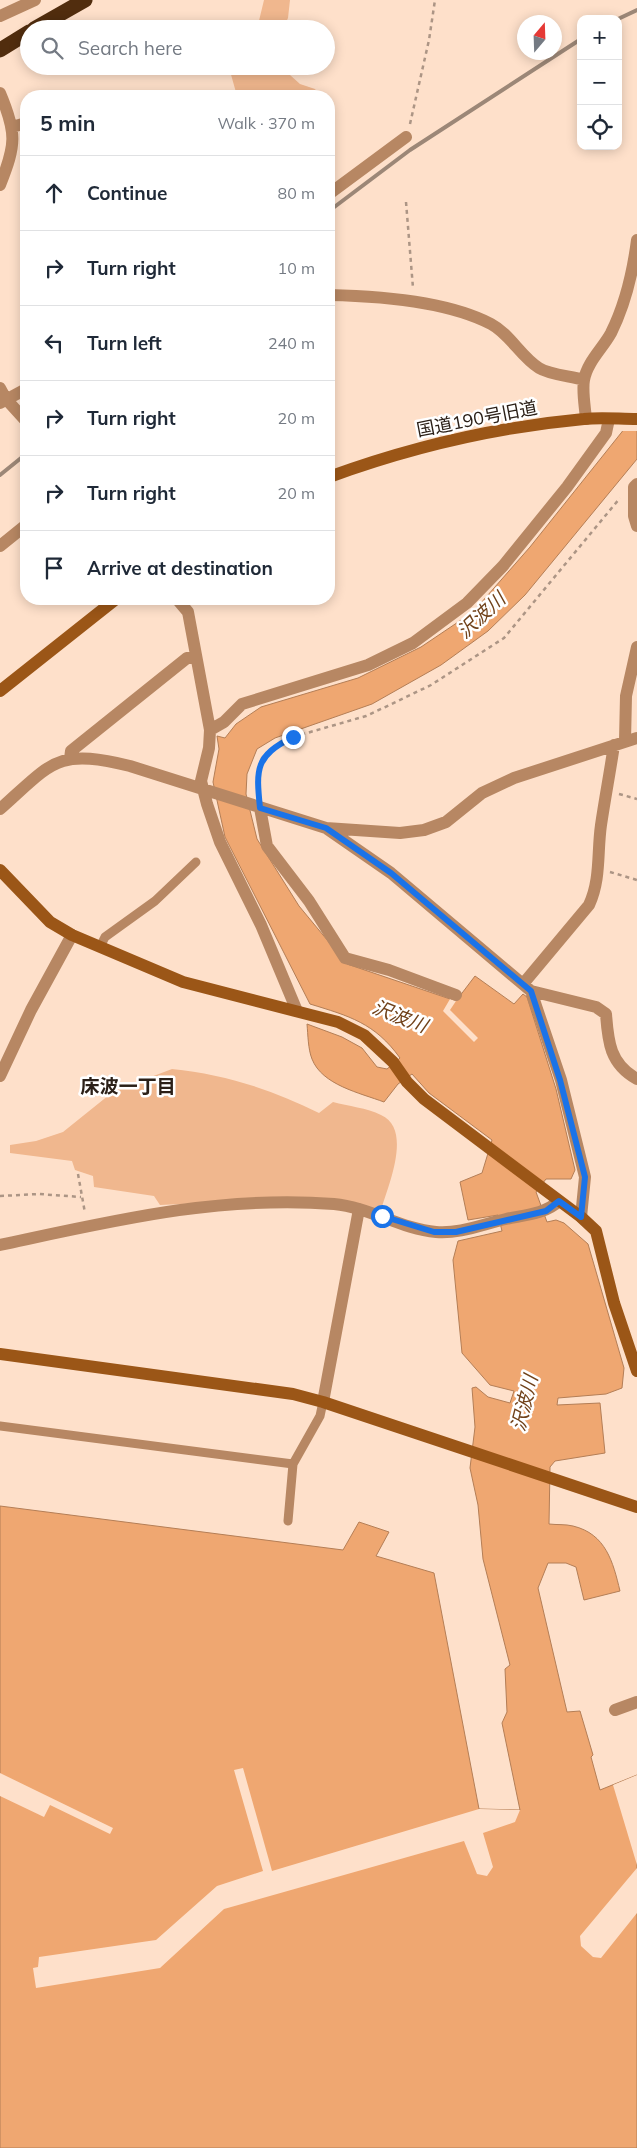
<!DOCTYPE html>
<meta charset="utf-8">
<style>
:root{--surface:#fff;--page:#f2f2f3;--text:#1f2937;--muted:#747a83;--line:#e0e1e3}
body{margin:0;font-family:Mulish,"Noto Sans JP",sans-serif;background:var(--page);color:var(--text)}
.controls{position:absolute;right:15px;top:15px;display:grid;overflow:hidden;border-radius:10px;box-shadow:0 2px 12px #0003}
.controls button{width:45px;height:45px;display:grid;place-items:center;padding:0;border:0;border-bottom:1px solid var(--line);background:var(--surface);color:var(--text);font:25px sans-serif}
.compass{position:absolute;left:517px;top:15px;width:45px;height:45px;border-radius:50%;background:var(--surface);box-shadow:0 2px 12px #0003;rotate:19deg}
.stop{position:absolute;width:15px;height:15px;margin:-11px;border:4px solid #1a73e8;border-radius:50%;background:#fff}
.stop.end{background:#1a73e8;border-color:#fff;box-shadow:0 1px 5px #0008}
.list{margin:0;padding:0;list-style:none}
h2{display:flex;justify-content:space-between;align-items:center;height:65px;margin:0;padding:0 20px;font-size:21px}
h2 small{font-size:16px;font-weight:400;color:var(--muted)}
.list li{display:grid;grid-template-columns:32px 1fr auto;gap:15px;align-items:center;box-sizing:border-box;height:75px;padding:0 20px;border-top:1px solid var(--line)}
.list b{display:block;font-size:19px;white-space:nowrap}
.list em{font-size:16px;font-style:normal;color:var(--muted)}
.icon{flex:none;width:28px;height:28px;fill:none;stroke:currentColor;stroke-width:2;stroke-linecap:round;stroke-linejoin:round}
.map{position:relative;flex:none;width:637px;height:2148px;overflow:hidden}
.search{position:absolute;background:var(--surface);box-shadow:0 2px 12px #0003;left:20px;top:20px;width:315px;height:55px;display:flex;align-items:center;gap:12px;box-sizing:border-box;padding:0 18px;border-radius:28px;color:var(--muted);font-size:19px}
.panel{position:absolute;background:var(--surface);box-shadow:0 2px 12px #0003;left:20px;top:90px;width:315px;height:515px;border-radius:20px}
.map>svg:first-child{display:block}
</style>
<div class="map">
<svg width="637" height="2148" viewBox="0 0 637 2148">
<rect width="100%" height="100%" fill="#fee0ca"/>
<path fill="#f0b78e" d="M 264,0 L 290,0 L 288,18 L 283,29 L 257,29 Z
M 232,66 L 280,66 L 300,84 L 315,89 L 320,96 L 237,96 L 230,71 Z
M 172,1069 C 224,1074 273,1090 319,1113 L 333,1102 C 348,1106 367,1108 381,1115 C 413,1129 388,1186 381,1210 L 266,1200 L 160,1205 L 154,1196 L 94,1187 L 93,1176 L 75,1170 L 72,1161 L 10,1153 L 10,1145 L 36,1141 L 63,1132 L 114,1091 Z"/>
<path fill="#efa771" stroke="#b47e56" d="M 637,413 L 637,459 L 525,595 L 488,631 L 441,665 L 372,704 L 275,738 L 257,749 L 247,774 L 246,794 L 257,839 L 299,906 L 347,964 L 456,1001 L 475,976 L 514,1004 L 523,994 L 527,997 L 556,1089 L 575,1170 L 571,1179 L 546,1179 L 536,1192 L 547,1222 L 556,1220 L 564,1223 L 588,1244 L 624,1368 L 622,1388 L 606,1394 L 558,1398 L 557,1405 L 600,1403 L 605,1453 L 555,1461 L 550,1467 L 549,1524 C 557,1525 565,1524 573,1526 C 606,1534 613,1562 620,1591 L 584,1600 L 576,1567 L 566,1563 L 548,1563 L 538,1588 L 567,1712 L 580,1711 L 593,1755 L 591,1757 L 600,1790 L 637,1775 L 637,2148 L 0,2148 L 0,1506 L 343,1550 L 359,1522 L 389,1532 L 376,1556 L 434,1573 L 479,1809 L 520,1810 L 502,1723 L 507,1712 L 505,1669 L 510,1665 L 483,1559 L 478,1505 L 470,1468 L 475,1427 L 472,1388 L 476,1387 L 488,1397 L 510,1403 L 514,1391 L 490,1385 L 462,1353 L 453,1260 L 458,1241 L 502,1231 L 498,1215 L 468,1220 L 460,1182 L 482,1173 L 492,1140 L 429,1093 L 412,1074 L 398,1084 L 384,1102 C 360,1093 322,1085 312,1059 C 308,1049 308,1035 307,1024 L 342,1037 L 362,1048 L 377,1067 L 387,1069 L 400,1058 C 375,1023 349,1016 310,1004 L 225,837 L 213,782 L 219,749 L 217,736 L 225,738 L 236,724 L 261,707 L 358,678 L 421,647 L 473,612 L 530,547 Z"/>
<path fill="#fee0ca" d="M 637,410 L 637,431 L 619,431 L 635,411 Z
M 450,999 L 456,1001 L 450,1010 L 478,1038 L 474,1042 L 443,1011 Z
M 243,1768 L 272,1871 L 479,1809 L 520,1810 L 515,1822 L 483,1833 L 493,1867 L 487,1876 L 477,1874 L 464,1841 L 224,1909 L 160,1968 L 36,1988 L 33,1968 L 38,1967 L 39,1957 L 156,1940 L 217,1886 L 263,1871 L 234,1770 Z
M 0,1773 L 113,1828 L 110,1834 L 50,1805 L 44,1817 L 0,1796 Z
M 637,1775 L 637,1865 L 613,1785 Z
M 637,1868 L 637,1913 L 601,1958 L 593,1957 L 581,1946 L 580,1936 Z"/>
<g fill="none" stroke-linecap="round" stroke-linejoin="round">
<path stroke="#ac9585" stroke-width="2.5" stroke-dasharray="4 4" stroke-linecap="butt" d="M 410,124 L 429,40 L 435,0
M 406,202 L 413,288
M 258,791 L 257,776 L 262,758 L 274,747 L 293,737 L 366,716 L 396,702 L 431,685 L 504,638 L 620,498
M 619,794 L 637,799
M 610,872 L 637,880
M 78,1174 L 85,1213
M 0,1196 L 39,1194 L 81,1197"/>
<path stroke="#b78763" stroke-width="9" d="M 100,947 L 105,937 L 155,901 L 196,862
M 0,1426 L 293,1464
M 288,1521 L 293,1464 L 320,1416 L 323,1402"/>
<path stroke="#b78763" stroke-width="12" d="M 0,16 L 35,0
M 0,93 C 17,133 16,145 0,185
M 12,127 L 26,123
M 329,194 L 406,137
M 329,295 C 378,296 447,301 491,324 C 510,334 521,357 539,368 C 550,375 571,376 584,380
M 0,388 L 6,399 L 26,421
M 0,403 L 26,389
M 586,419 C 585,407 582,391 584,380 C 587,362 603,348 611,333 C 625,305 633,271 637,240
M 637,484 L 634,487 L 634,516 L 637,526
M 0,546 L 26,525
M 177,599 L 188,612 L 210,730
M 625,741 L 626,696 L 637,647
M 70,759 L 71,751 L 76,747 L 187,658 L 195,657
M 260,808 L 267,846 L 309,901 L 345,958 L 389,970 L 456,995
M 0,809 C 53,762 56,748 130,766 L 326,828 L 400,833 L 424,830 L 446,822 L 482,793 L 514,778 L 637,738
M 326,828 L 391,873 L 531,991 L 596,1007 L 606,1014 C 608,1042 610,1064 637,1079
M 523,984 L 589,905 C 601,879 597,853 601,825 C 605,798 610,772 614,745
M 531,991 L 561,1080 L 585,1177 L 581,1217
M 297,1011 L 261,925 L 220,842 L 207,804 L 201,781 L 209,748 L 210,730 L 224,722 L 242,704 L 368,665 L 413,643 L 467,603 L 503,566 L 567,487 L 606,433 L 609,419
M 0,1076 L 31,1010 L 72,935
M 0,1245 C 112,1221 218,1195 334,1204 C 369,1207 401,1229 436,1232 C 460,1234 483,1224 506,1219 C 525,1215 545,1214 559,1201
M 323,1402 L 359,1209
M 615,1710 L 637,1702"/>
<path stroke="#9b5617" stroke-width="12" d="M 329,477 C 411,447 496,427 584,419 C 601,417 619,419 637,419
M 0,691 L 116,599
M 0,870 L 50,922 L 72,935 L 183,982 L 338,1022 L 364,1035 L 393,1062 L 407,1082 L 424,1099 L 581,1217 L 596,1231 L 614,1303 L 637,1371
M 0,1354 L 293,1394 L 323,1402 L 637,1507"/>
<path stroke="#512d0e" stroke-width="15" d="M 34,29 L 85,0
M 0,50 L 29,32"/>
<path stroke="#9c8777" stroke-width="4" d="M 618,19 L 637,10
M 329,211 L 410,150 L 581,39
M 0,475 L 26,454"/>
</g>
<g fill="none" stroke-linecap="round" stroke-linejoin="round">
<path stroke="#1a73e8" stroke-width="6" d="M 293,737 C 255,756 256,769 260,808 L 326,828 L 391,873 L 531,991 L 560,1080 L 585,1177 L 581,1217 L 559,1201 L 546,1211 L 456,1232 L 434,1232 L 382,1216"/>
</g>
<g text-anchor="middle" stroke-width="5" stroke-linejoin="round" paint-order="stroke">
<g font-size="18" fill="#2b2018" stroke="#fff">
<text transform="translate(477 419) rotate(-11)" y="6">国道190号旧道</text>
</g>
<g font-size="19" font-style="italic" fill="#71421a" stroke="#fff">
<text transform="translate(481 615) rotate(-43)" y="7">沢波川</text>
<text transform="translate(400 1016) rotate(21)" y="7">沢波川</text>
<text transform="translate(524 1403) rotate(-76)" y="7">沢波川</text>
</g>
<g font-size="19" font-weight="bold" fill="#2b2018" stroke="#fff">
<text x="128" y="1093">床波一丁目</text>
</g>
</g>
</svg>
<div class="controls">
<button>+</button>
<button>−</button>
<button><svg class="icon" aria-label="locate" viewBox="0 0 24 24"><circle cx="12" cy="12" r="6"/><path d="M12 2v4M12 18v4M2 12h4M18 12h4"/></svg></button>
</div>
<svg class="compass" viewBox="-18 -18 36 36"><path d="M0-13l5 13h-10z" fill="#e53935"/><path d="M0 13l5-13h-10z" fill="#747a83"/></svg>
<div class="stop" style="left:382px;top:1216px"></div>
<div class="stop end" style="left:293px;top:737px"></div>
<div class="search"><svg class="icon" aria-label="search" viewBox="0 0 24 24"><circle cx="10" cy="10" r="6"/><path d="M15 15l6 6"/></svg>Search here</div>
<section class="panel">
<h2>5 min<small>Walk · 370 m</small></h2>
<ul class="list">
<li><svg class="icon" aria-label="ahead" viewBox="0 0 24 24"><path d="M12 20V5M6 11l6-6 6 6"/></svg><div><b>Continue</b></div><em>80 m</em></li>
<li><svg class="icon" aria-label="right" viewBox="0 0 24 24"><path d="M7 20v-9h11M14 6l5 5-5 5"/></svg><div><b>Turn right</b></div><em>10 m</em></li>
<li><svg class="icon" aria-label="left" viewBox="0 0 24 24"><path d="M17 20v-9H6M10 6l-5 5 5 5"/></svg><div><b>Turn left</b></div><em>240 m</em></li>
<li><svg class="icon" aria-label="right" viewBox="0 0 24 24"><path d="M7 20v-9h11M14 6l5 5-5 5"/></svg><div><b>Turn right</b></div><em>20 m</em></li>
<li><svg class="icon" aria-label="right" viewBox="0 0 24 24"><path d="M7 20v-9h11M14 6l5 5-5 5"/></svg><div><b>Turn right</b></div><em>20 m</em></li>
<li><svg class="icon" aria-label="arrive" viewBox="0 0 24 24"><path d="M6 21V4h12l-3 4 3 4H6"/></svg><div><b>Arrive at destination</b></div></li>
</ul>
</section>
</div>
